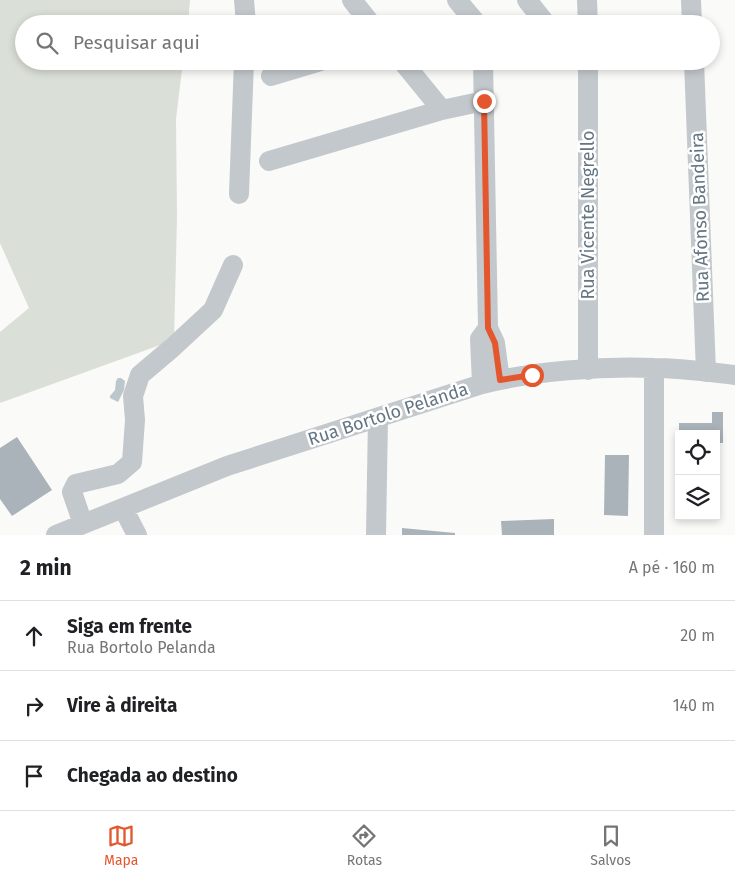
<!DOCTYPE html>
<html lang="pt">
<meta charset="utf-8">
<style>
:root{--surface:#fff;--page:#f2f2f2;--text:#202124;--muted:#757577;--line:#e0e0e0;--accent:#e4572e}
body{margin:0;font-family:"Fira Sans",sans-serif;background:var(--page);color:var(--text)}
.controls{position:absolute;right:15px;bottom:15px;display:grid;overflow:hidden;border-radius:0px;box-shadow:0 2px 8px #0003}
.controls button{width:45px;height:45px;display:grid;place-items:center;padding:0;border:0;border-bottom:1px solid var(--line);background:var(--surface);color:var(--text);font:25px sans-serif}
.stop{position:absolute;width:15px;height:15px;margin:-11px;border:4px solid #e4572e;border-radius:50%;background:#fff}
.stop.end{background:#e4572e;border-color:#fff;box-shadow:0 1px 5px #0008}
.list{margin:0;padding:0;list-style:none}
h2{display:flex;justify-content:space-between;align-items:center;height:65px;margin:0;padding:0 20px;font-size:21px}
h2 small{font-size:16px;font-weight:400;color:var(--muted)}
.list li{display:grid;grid-template-columns:32px 1fr auto;gap:15px;align-items:center;box-sizing:border-box;height:70px;padding:0 20px;border-top:1px solid var(--line)}
.list b{display:block;font-size:19px;white-space:nowrap}
.list p{margin:0;font-size:16px;white-space:nowrap;color:var(--muted)}
.list em{font-size:16px;font-style:normal;color:var(--muted)}
.icon{flex:none;width:28px;height:28px;fill:none;stroke:currentColor;stroke-width:2;stroke-linecap:round;stroke-linejoin:round}
.map{position:relative;flex:none;width:735px;height:535px;overflow:hidden}
.search{position:absolute;background:var(--surface);box-shadow:0 2px 8px #0003;left:15px;right:15px;top:15px;height:55px;display:flex;align-items:center;gap:12px;box-sizing:border-box;padding:0 18px;border-radius:28px;color:var(--muted);font-size:19px}
.sheet{height:275px;background:var(--surface)}
nav{display:flex;justify-content:space-around;align-items:center;box-sizing:border-box;height:70px;border-top:1px solid var(--line);background:var(--surface);font-size:14px;color:var(--muted)}
nav a{display:grid;justify-items:center;gap:2px}
nav .on{color:var(--accent)}
.map>svg:first-child{display:block}
</style>
<div class="map">
<svg width="735" height="535" viewBox="0 0 735 535">
<rect width="100%" height="100%" fill="#fafaf8"/>
<path fill="#dadfd7" d="M 0,0 L 190,0 L 188,24 L 24,24 L 24,61 L 183,61 L 176,119 L 177,217 L 174,340 L 0,403 L 0,332 L 29,308 L 0,243 Z"/>
<path fill="#bbc7cb" d="M 118,378 L 121,378 L 125,381 L 124,390 L 118,402 L 110,398 L 110,396 L 115,390 L 116,381 Z"/>
<path fill="#aab3b9" d="M 712,412 L 723,412 L 723,443 L 716,443 L 716,434 L 679,434 L 679,423 L 712,423 Z
M 17,437 L 52,490 L 12,516 L 0,499 L 0,448 Z
M 605,455 L 629,455 L 628,516 L 604,515 Z
M 554,519 L 554,535 L 502,535 L 501,521 Z
M 402,528 L 455,533 L 455,535 L 402,535 Z"/>
<g fill="none" stroke-linecap="round" stroke-linejoin="round">
<path stroke="#c3c8cc" stroke-width="20" d="M 244,0 L 246,24
M 352,0 L 371,24
M 457,0 L 477,24
M 527,0 L 546,24
M 587,0 L 588,24
M 691,0 L 692,24
M 402,61 L 442,110
M 483,61 L 488,328 L 495,343 L 500,380
M 588,61 L 588,370
M 694,61 L 706,372
M 271,76 L 321,61
M 269,161 L 442,110 L 484,101
M 239,194 L 244,61
M 654,368 L 654,535
M 482,384 L 480,339 L 488,328
M 123,508 L 137,535
M 83,524 L 72,492 L 76,484 L 118,474 L 132,462 L 135,420 L 133,396 L 140,375 L 172,348 L 213,310 L 233,265
M 56,535 L 227,466 L 482,384 C 535,371 600,366 654,368 C 681,368 708,372 735,375
M 376,535 L 378,418"/>
</g>
<g fill="none" stroke-linecap="round" stroke-linejoin="round">
<path stroke="#e4572e" stroke-width="6" d="M 484,101 L 488,328 L 495,343 L 500,380 L 532,375"/>
</g>
<g text-anchor="middle" stroke-width="5" stroke-linejoin="round" paint-order="stroke">
<g font-size="18" fill="#657683" stroke="#fff">
<text transform="translate(588 215) rotate(-90)" y="6">Rua Vicente Negrello</text>
<text transform="translate(700 217) rotate(-92)" y="6">Rua Afonso Bandeira</text>
<text transform="translate(388 414) rotate(-18)" y="6">Rua Bortolo Pelanda</text>
</g>
</g>
</svg>
<div class="controls">
<button><svg class="icon" aria-label="locate" viewBox="0 0 24 24"><circle cx="12" cy="12" r="6"/><path d="M12 2v4M12 18v4M2 12h4M18 12h4"/></svg></button>
<button><svg class="icon" aria-label="layers" viewBox="0 0 24 24"><path d="M12 4l9 5-9 5-9-5zM3 14l9 5 9-5"/></svg></button>
</div>
<div class="stop" style="left:532px;top:375px"></div>
<div class="stop end" style="left:484px;top:101px"></div>
<div class="search"><svg class="icon" aria-label="search" viewBox="0 0 24 24"><circle cx="10" cy="10" r="6"/><path d="M15 15l6 6"/></svg>Pesquisar aqui</div>
</div>
<section class="sheet">
<h2>2 min<small>A pé · 160 m</small></h2>
<ul class="list">
<li><svg class="icon" aria-label="ahead" viewBox="0 0 24 24"><path d="M12 20V5M6 11l6-6 6 6"/></svg><div><b>Siga em frente</b><p>Rua Bortolo Pelanda</p></div><em>20 m</em></li>
<li><svg class="icon" aria-label="right" viewBox="0 0 24 24"><path d="M7 20v-9h11M14 6l5 5-5 5"/></svg><div><b>Vire à direita</b></div><em>140 m</em></li>
<li><svg class="icon" aria-label="arrive" viewBox="0 0 24 24"><path d="M6 21V4h12l-3 4 3 4H6"/></svg><div><b>Chegada ao destino</b></div></li>
</ul>
</section>
<nav>
<a class="on"><svg class="icon" aria-label="map" viewBox="0 0 24 24"><path d="M3 6l6-2 6 2 6-2v14l-6 2-6-2-6 2zM9 4v14M15 6v14"/></svg>Mapa</a>
<a><svg class="icon" aria-label="directions" viewBox="0 0 24 24"><path d="M12 3l9 9-9 9-9-9zM9 14v-3h6M13 9l2 2-2 2"/></svg>Rotas</a>
<a><svg class="icon" aria-label="saved" viewBox="0 0 24 24"><path d="M7 4h10v16l-5-4-5 4z"/></svg>Salvos</a>
</nav>
